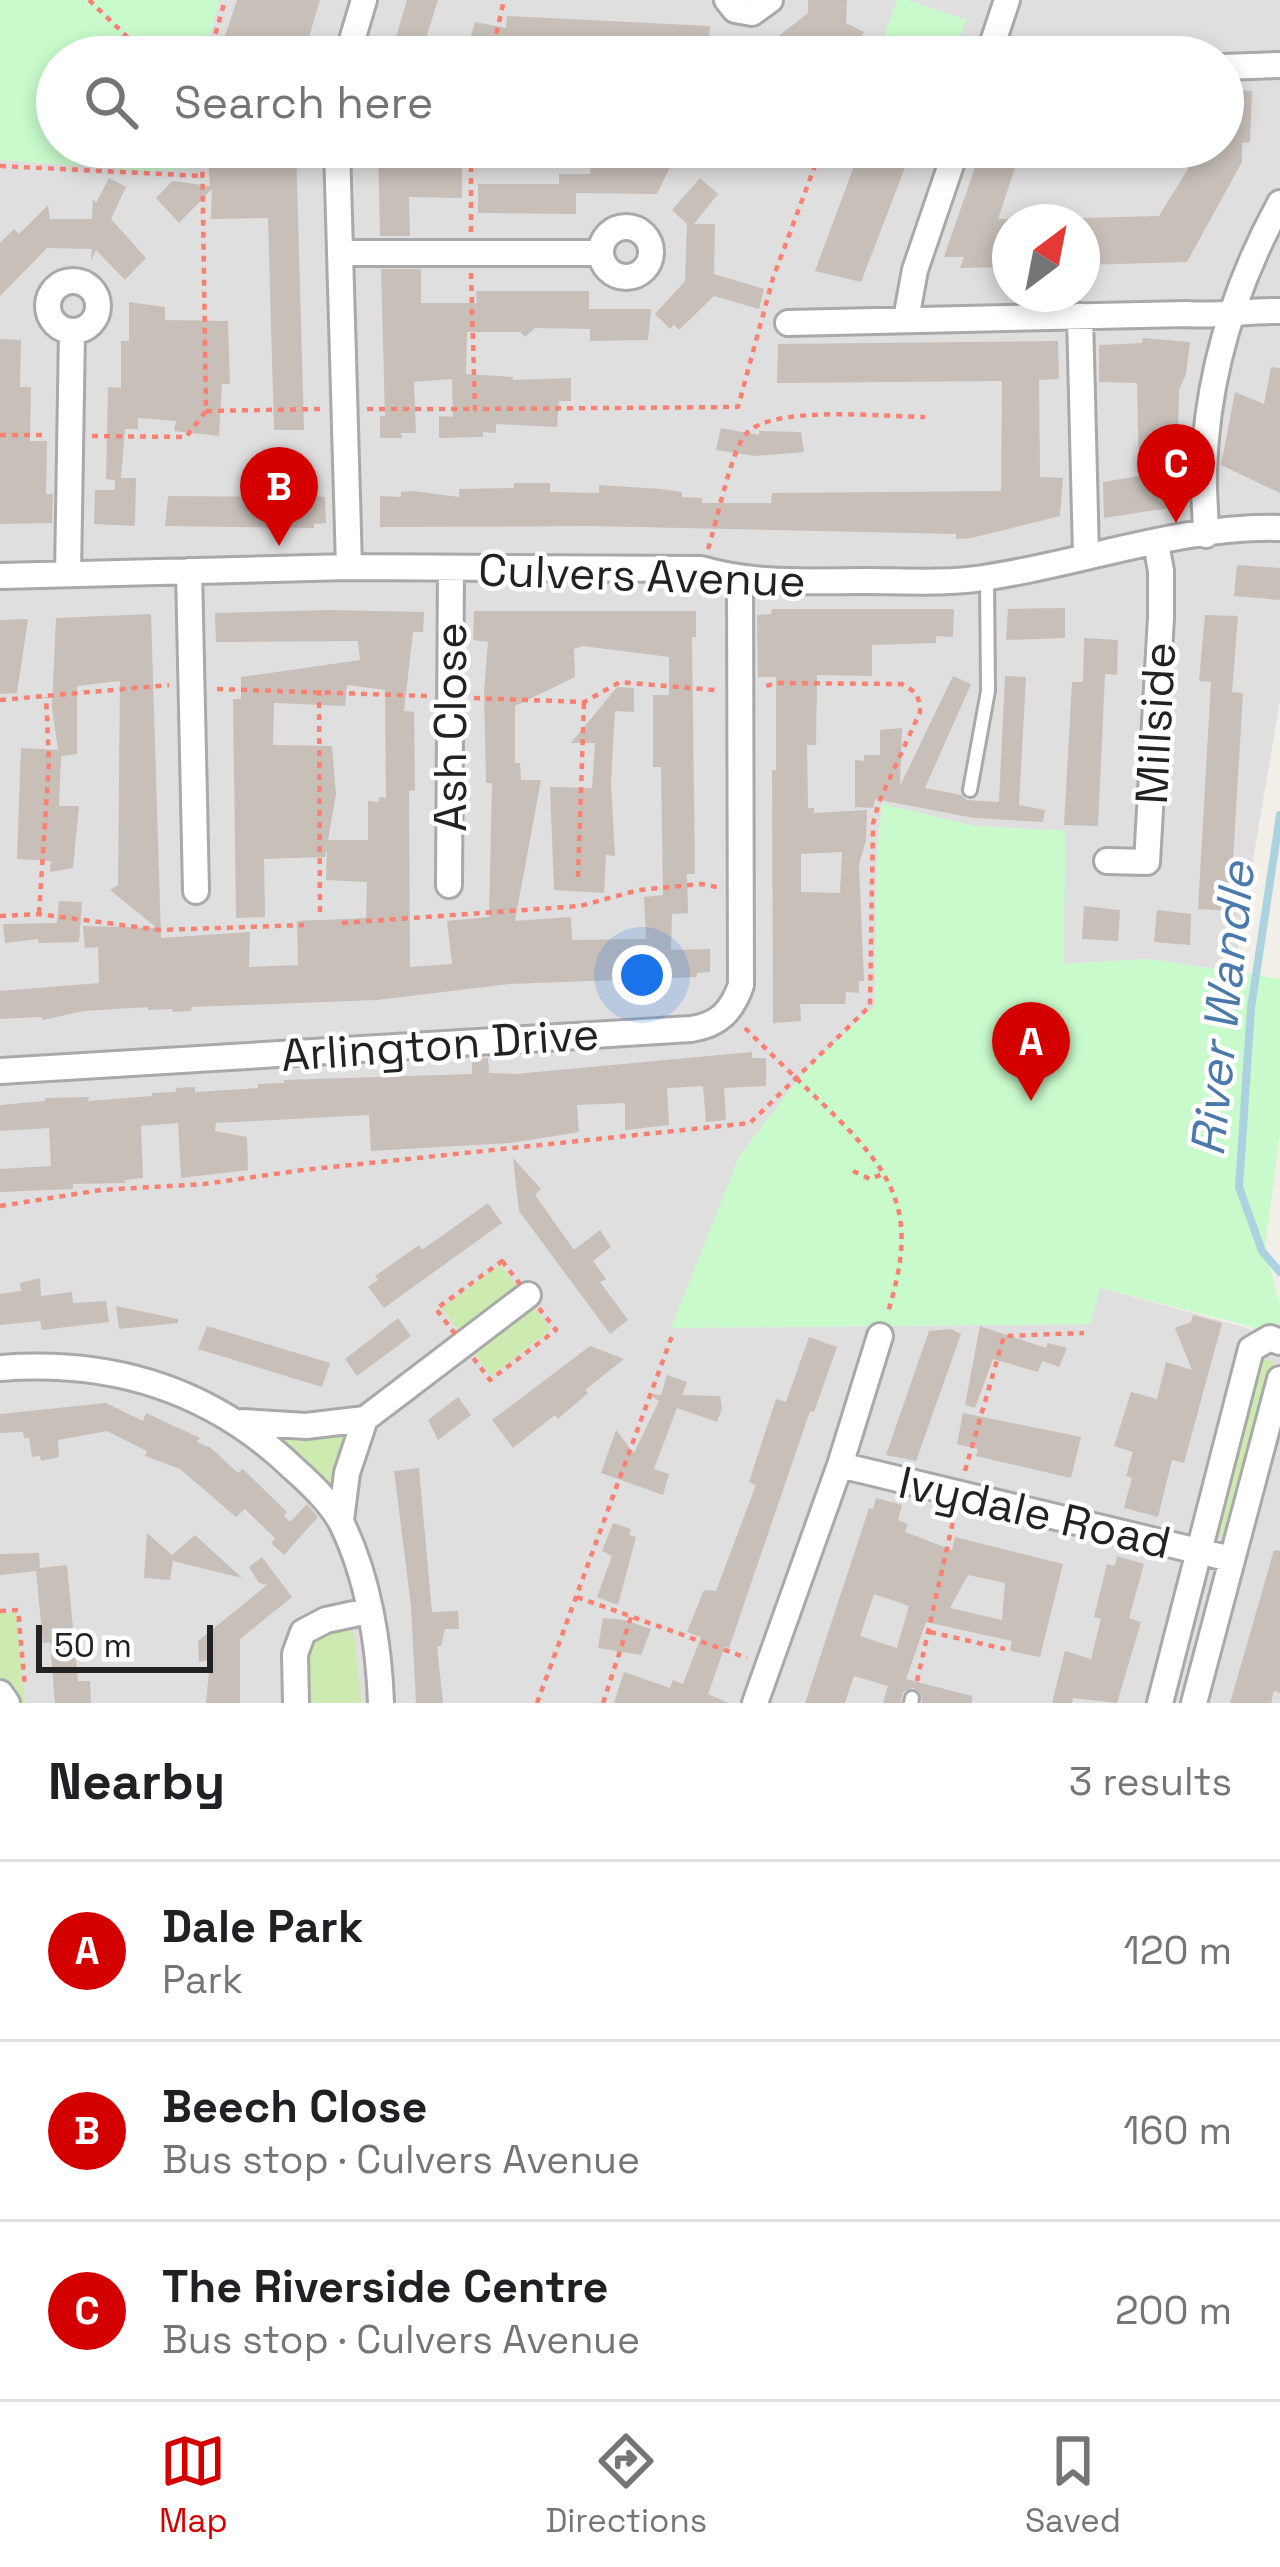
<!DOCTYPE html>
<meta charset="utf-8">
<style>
:root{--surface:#fff;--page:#f6f6f6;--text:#202124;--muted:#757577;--line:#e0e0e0;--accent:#d40000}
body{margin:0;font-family:"Space Grotesk",sans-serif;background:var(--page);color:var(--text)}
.compass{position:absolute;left:992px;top:204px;width:108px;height:108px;border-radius:50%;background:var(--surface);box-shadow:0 6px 18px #0003;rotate:32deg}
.scale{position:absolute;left:36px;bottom:30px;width:177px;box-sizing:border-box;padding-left:12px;border:6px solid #222;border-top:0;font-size:33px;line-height:42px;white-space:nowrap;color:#222;-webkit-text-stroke:9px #fff;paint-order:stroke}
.you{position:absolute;left:642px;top:975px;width:42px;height:42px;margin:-30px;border:9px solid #fff;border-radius:50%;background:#1a73e8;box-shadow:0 0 0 18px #1a73e833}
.badge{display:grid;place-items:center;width:78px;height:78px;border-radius:50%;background:var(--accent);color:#fff;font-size:39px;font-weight:700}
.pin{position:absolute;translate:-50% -99px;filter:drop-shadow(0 3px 6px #0008)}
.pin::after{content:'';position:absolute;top:63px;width:42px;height:36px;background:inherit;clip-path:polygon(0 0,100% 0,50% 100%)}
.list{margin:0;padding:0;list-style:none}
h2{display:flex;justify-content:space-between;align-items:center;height:156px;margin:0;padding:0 48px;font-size:51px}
h2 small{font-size:39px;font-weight:400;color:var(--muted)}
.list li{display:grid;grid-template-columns:78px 1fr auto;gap:36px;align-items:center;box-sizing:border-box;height:180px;padding:0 48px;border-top:3px solid var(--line)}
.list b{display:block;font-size:45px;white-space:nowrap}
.list p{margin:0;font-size:39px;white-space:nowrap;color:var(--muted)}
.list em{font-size:39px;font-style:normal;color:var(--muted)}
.icon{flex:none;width:66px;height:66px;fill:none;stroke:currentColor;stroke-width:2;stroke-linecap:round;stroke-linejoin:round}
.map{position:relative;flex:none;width:1280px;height:1703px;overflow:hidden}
.search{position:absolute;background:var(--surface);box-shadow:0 6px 18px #0003;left:36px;right:36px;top:36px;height:132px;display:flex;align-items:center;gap:30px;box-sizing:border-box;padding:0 42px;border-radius:66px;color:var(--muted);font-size:45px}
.sheet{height:696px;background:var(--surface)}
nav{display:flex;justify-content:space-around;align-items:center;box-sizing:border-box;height:168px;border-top:3px solid var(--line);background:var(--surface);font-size:33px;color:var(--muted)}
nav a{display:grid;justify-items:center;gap:6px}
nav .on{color:var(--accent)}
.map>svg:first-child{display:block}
</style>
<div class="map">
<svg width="1280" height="1703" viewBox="0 0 1280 1703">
<rect width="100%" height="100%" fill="#f2efe9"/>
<path fill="#e0dfdf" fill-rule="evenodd" d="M 0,0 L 1280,0 L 1280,700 L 1234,972 L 1150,959 L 1063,964 L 1065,831 L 975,826 L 882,805 L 877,853 L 875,1006 L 855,1023 L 740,1155 L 673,1328 L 1090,1324 L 1100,1288 L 1244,1327 L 1280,1342 L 1280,1703 L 0,1703 ZM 57,57 L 1223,57 L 1223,147 L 57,147 ZM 1010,222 L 1082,222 L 1082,294 L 1010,294 Z"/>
<path fill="#cdebb0" d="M 500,1265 L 551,1329 L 491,1376 L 442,1308 Z
M 1262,1359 L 1272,1361 L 1274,1369 L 1227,1530 L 1221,1536 L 1213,1535 L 1257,1364 Z
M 351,1424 L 339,1514 L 255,1427 Z
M 16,1612 L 25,1703 L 0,1703 L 0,1614 Z
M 353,1623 L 361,1703 L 302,1703 L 304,1644 L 310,1635 Z"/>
<path fill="#c8facc" d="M 0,0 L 220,0 L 203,57 L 57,57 L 57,147 L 195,147 L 195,159 L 190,168 L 149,171 L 0,160 Z
M 897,0 L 908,0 L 966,20 L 953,57 L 933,57 L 883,39 Z
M 882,804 L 975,826 L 1065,831 L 1064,964 L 1150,959 L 1280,979 L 1280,1132 L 1265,1247 L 1280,1306 L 1280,1341 L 1245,1325 L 1100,1288 L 1090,1324 L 671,1328 L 740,1155 L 806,1069 L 875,1006 L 877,853 Z"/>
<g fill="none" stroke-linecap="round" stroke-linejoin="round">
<path stroke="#aad3df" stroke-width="8" d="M 1280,815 L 1251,1008 L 1239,1187 L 1262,1251 L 1280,1272"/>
</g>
<path fill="#c7bfb8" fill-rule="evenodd" d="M 237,0 L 320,0 L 303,57 L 232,57 L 237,44 L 224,39 Z
M 407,0 L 438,0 L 420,57 L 390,57 Z
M 808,0 L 847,0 L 846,23 L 864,32 L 852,55 L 833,46 L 819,57 L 752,57 L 808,13 Z
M 507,16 L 710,26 L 707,55 L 520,46 L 519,55 L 470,40 L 475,22 L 506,28 Z
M 1223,89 L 1252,91 L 1250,142 L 1242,143 L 1242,162 L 1187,262 L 1082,265 L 1082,218 L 1159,216 L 1194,159 L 1192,147 L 1223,147 Z
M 266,147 L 296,147 L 304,430 L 274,430 L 268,218 L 211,219 L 212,189 L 179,223 L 156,198 L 172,181 L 210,186 L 208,159 L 266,155 Z
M 378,147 L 462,152 L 462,198 L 409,197 L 410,236 L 380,236 Z
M 861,147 L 913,147 L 861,282 L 815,271 Z
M 982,147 L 1022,147 L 998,219 L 1010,219 L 1010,267 L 960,268 L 964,257 L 944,257 Z
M 591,163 L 671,165 L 657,194 L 576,193 L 576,214 L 478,213 L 478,184 L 559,184 L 559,174 L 590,174 Z
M 109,178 L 126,187 L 111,219 L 146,258 L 125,280 L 96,250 L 91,261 L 92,249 L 47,248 L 0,296 L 0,243 L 14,229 L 19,234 L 48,205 L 50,219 L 92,219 L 93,199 L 96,203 Z
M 700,178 L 718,194 L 694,224 L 715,224 L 714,274 L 764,289 L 759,309 L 714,296 L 679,330 L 674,325 L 670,329 L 655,314 L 685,281 L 687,224 L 672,210 Z
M 381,269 L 421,269 L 421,303 L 477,303 L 476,291 L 589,291 L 589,309 L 651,309 L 648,340 L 590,341 L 590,329 L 535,328 L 525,337 L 520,332 L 467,332 L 466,374 L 513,377 L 513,380 L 571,378 L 571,401 L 559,401 L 557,427 L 496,424 L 496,433 L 483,432 L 483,437 L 439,438 L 439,416 L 453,417 L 452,379 L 414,382 L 416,433 L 401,433 L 402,438 L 380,438 L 380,416 L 385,416 Z
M 129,302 L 165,307 L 165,320 L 228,321 L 230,384 L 222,384 L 219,436 L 174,431 L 176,421 L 138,418 L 138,429 L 125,429 L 121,478 L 136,478 L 135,526 L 94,524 L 95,490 L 115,490 L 115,480 L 106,479 L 108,387 L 121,388 L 121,341 L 129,341 Z
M 1143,338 L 1190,342 L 1186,374 L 1179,390 L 1176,507 L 1104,518 L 1103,482 L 1139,476 L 1137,383 L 1099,382 L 1099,345 L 1142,343 Z
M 0,339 L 21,340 L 20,387 L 31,387 L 30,441 L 47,441 L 46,494 L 53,494 L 52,523 L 0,524 Z
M 1058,341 L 1059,379 L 1039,380 L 1040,477 L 1063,478 L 1060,516 L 971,538 L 956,539 L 956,534 L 591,526 L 380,527 L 380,496 L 401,497 L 401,492 L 413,491 L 459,497 L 459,489 L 514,488 L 514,483 L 550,483 L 550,492 L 599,493 L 599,485 L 661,489 L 682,492 L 682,497 L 702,498 L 702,503 L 771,503 L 772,493 L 1001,491 L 1002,381 L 777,383 L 778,344 Z
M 1271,367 L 1280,368 L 1280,493 L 1221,465 L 1235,392 L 1264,404 Z
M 721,428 L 759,435 L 759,431 L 801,432 L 804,452 L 755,456 L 716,450 Z
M 302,480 L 315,496 L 325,497 L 326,523 L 314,524 L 314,528 L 165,526 L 168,496 L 291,497 Z
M 1237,565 L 1280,568 L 1280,600 L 1234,596 Z
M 1065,608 L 1065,638 L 1006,640 L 1008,609 Z
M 772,609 L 954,609 L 953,637 L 936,636 L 936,643 L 872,645 L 872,676 L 817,675 L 816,745 L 807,745 L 808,808 L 814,808 L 814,813 L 867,810 L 866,840 L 859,865 L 864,981 L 859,981 L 859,993 L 846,992 L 845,1004 L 800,1004 L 801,1021 L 773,1023 L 772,770 L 776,770 L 776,677 L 758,677 L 757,615 L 771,614 ZM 842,852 L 840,893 L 801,892 L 801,854 Z
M 330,610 L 424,612 L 423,632 L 413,632 L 404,711 L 414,712 L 415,790 L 409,791 L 410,967 L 452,964 L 447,921 L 489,917 L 492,783 L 486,783 L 484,691 L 488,642 L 473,640 L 474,611 L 696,611 L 696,637 L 692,637 L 695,874 L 687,874 L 688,913 L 672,914 L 671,950 L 710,949 L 710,972 L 697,973 L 697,977 L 509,984 L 377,1000 L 192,1007 L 191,1011 L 173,1012 L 172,1009 L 148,1010 L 148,1007 L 83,1011 L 43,1020 L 41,1017 L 0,1019 L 0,991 L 99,983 L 98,947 L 85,948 L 83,926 L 157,928 L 110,890 L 118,885 L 120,681 L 77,686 L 77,754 L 61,756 L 59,806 L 79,806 L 73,868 L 50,872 L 51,861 L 17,859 L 21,748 L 58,750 L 52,708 L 56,618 L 151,614 L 161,938 L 250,932 L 249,967 L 298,965 L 297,921 L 366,918 L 367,882 L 326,880 L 327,848 L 325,857 L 264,859 L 265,917 L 236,918 L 233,699 L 241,699 L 241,677 L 360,660 L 358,641 L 216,642 L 215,613 ZM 583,646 L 669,657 L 669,695 L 653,695 L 653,767 L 661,767 L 663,895 L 644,897 L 646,939 L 572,940 L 571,917 L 515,921 L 541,780 L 521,780 L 520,763 L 515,763 L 515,706 L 575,677 L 574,649 ZM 347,685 L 385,690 L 386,798 L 379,797 L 379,802 L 368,801 L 368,840 L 328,840 L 336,794 L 332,746 L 273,745 L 274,703 L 345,706 Z
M 1205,615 L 1238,616 L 1232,692 L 1243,693 L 1230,911 L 1198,909 L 1211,682 L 1199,681 Z
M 28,619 L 17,693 L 0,694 L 0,620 Z
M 1084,638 L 1118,640 L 1117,675 L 1105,674 L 1098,826 L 1064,825 L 1072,682 L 1083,682 Z
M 953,676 L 971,684 L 925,788 L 961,795 L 967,800 L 999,802 L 1005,676 L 1026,677 L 1019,805 L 1045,810 L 1043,822 L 974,818 L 875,799 L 873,808 L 855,807 L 855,760 L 864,761 L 864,755 L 880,755 L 880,730 L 902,728 L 900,786 Z
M 617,687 L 634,688 L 634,712 L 615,711 L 611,782 L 615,856 L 606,855 L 604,893 L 554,890 L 550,787 L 592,788 L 595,743 L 571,743 Z
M 59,901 L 82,902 L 79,942 L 38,943 L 38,939 L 5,943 L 3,924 L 57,923 Z
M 1084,906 L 1120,910 L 1118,941 L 1082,939 Z
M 1157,910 L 1191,914 L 1190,945 L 1154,942 Z
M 752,1052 L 752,1058 L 766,1058 L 766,1086 L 724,1088 L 726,1120 L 706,1122 L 703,1086 L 667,1088 L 669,1125 L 625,1130 L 625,1103 L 577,1105 L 579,1132 L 511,1143 L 371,1151 L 369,1115 L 216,1123 L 215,1131 L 247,1137 L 248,1170 L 181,1178 L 178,1123 L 141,1126 L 143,1178 L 125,1180 L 125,1183 L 73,1184 L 73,1189 L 0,1192 L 0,1169 L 51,1166 L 49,1128 L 0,1131 L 0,1105 L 45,1101 L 45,1098 L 89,1097 L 88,1101 L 152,1096 L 152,1093 L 176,1092 L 176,1088 L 195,1087 L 195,1092 L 258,1088 L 258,1084 L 284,1083 L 284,1080 L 472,1074 L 472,1059 L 488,1058 L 489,1073 L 515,1074 Z
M 513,1158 L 541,1189 L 535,1195 L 574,1250 L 600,1230 L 611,1247 L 593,1261 L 606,1279 L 600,1282 L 628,1320 L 610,1334 L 519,1211 Z
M 488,1203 L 502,1223 L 384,1308 L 368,1287 L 378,1280 L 375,1276 L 419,1245 L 422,1250 Z
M 40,1278 L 41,1296 L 72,1292 L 73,1303 L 106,1301 L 109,1322 L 42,1330 L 40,1321 L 0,1325 L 0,1294 L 21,1291 L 20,1283 Z
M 116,1306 L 178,1319 L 178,1323 L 119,1329 Z
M 1193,1315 L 1222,1323 L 1184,1463 L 1172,1460 L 1158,1517 L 1124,1508 L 1132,1478 L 1126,1476 L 1133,1452 L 1114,1446 L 1131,1392 L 1157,1399 L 1166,1362 L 1192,1370 L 1175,1328 L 1191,1322 Z
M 398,1318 L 411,1336 L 357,1376 L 345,1359 Z
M 207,1326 L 330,1363 L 322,1387 L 198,1349 Z
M 980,1326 L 1046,1348 L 1048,1343 L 1067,1348 L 1059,1367 L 1042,1361 L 1038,1372 L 993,1359 L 975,1408 L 965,1405 Z
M 951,1329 L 961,1334 L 916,1461 L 886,1455 L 929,1331 Z
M 809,1337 L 837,1347 L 814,1412 L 810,1411 L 729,1648 L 725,1646 L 708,1694 L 729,1703 L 614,1703 L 624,1672 L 670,1688 L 673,1680 L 683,1684 L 701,1637 L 687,1632 L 704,1590 L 716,1591 L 756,1485 L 749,1482 L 776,1399 L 786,1402 Z
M 590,1346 L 624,1359 L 585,1390 L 588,1393 L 558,1419 L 555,1415 L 513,1448 L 492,1420 Z
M 667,1375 L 687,1382 L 682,1395 L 720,1396 L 722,1408 L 717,1422 L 677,1408 L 654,1469 L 669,1474 L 663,1495 L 601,1473 L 616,1430 L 634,1453 L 659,1401 L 649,1394 L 661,1395 Z
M 458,1397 L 471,1415 L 438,1440 L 428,1420 Z
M 106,1403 L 143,1421 L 146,1413 L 200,1438 L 197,1442 L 211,1448 L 238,1473 L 243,1469 L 287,1512 L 284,1516 L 290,1522 L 307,1504 L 318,1517 L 284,1555 L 271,1543 L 275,1538 L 245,1509 L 236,1517 L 180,1469 L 145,1456 L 147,1451 L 107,1431 L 58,1440 L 59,1457 L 41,1461 L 40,1456 L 32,1457 L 29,1438 L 24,1438 L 23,1432 L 0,1433 L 0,1414 Z
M 963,1413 L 1081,1437 L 1071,1478 L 976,1456 L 978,1449 L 957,1444 Z
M 419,1468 L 432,1612 L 458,1611 L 459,1629 L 445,1629 L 441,1646 L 437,1646 L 443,1703 L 416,1703 L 411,1606 L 394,1471 Z
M 876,1498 L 902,1505 L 898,1520 L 908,1524 L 905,1532 L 952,1550 L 955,1537 L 1063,1564 L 1040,1657 L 1010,1651 L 1012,1641 L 926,1622 L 906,1679 L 972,1696 L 972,1703 L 922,1703 L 921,1694 L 913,1688 L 903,1692 L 901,1703 L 883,1703 L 888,1686 L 854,1676 L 845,1703 L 805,1703 L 869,1508 L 873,1509 ZM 968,1575 L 1005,1583 L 1002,1620 L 950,1608 ZM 874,1594 L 909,1606 L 897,1648 L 860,1636 Z
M 613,1523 L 631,1529 L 629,1535 L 636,1537 L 618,1605 L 597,1597 L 612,1556 L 602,1551 Z
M 147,1533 L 172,1555 L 195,1535 L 242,1578 L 173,1561 L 170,1580 L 144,1578 Z
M 1274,1550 L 1280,1551 L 1280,1693 L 1274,1691 L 1271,1703 L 1230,1703 Z
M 39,1553 L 40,1568 L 67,1565 L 78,1681 L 90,1681 L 91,1703 L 55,1703 L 50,1642 L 43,1643 L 36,1571 L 0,1575 L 0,1554 Z
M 1117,1556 L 1144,1564 L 1129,1618 L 1141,1622 L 1117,1703 L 1073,1698 L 1072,1703 L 1052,1703 L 1065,1651 L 1091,1659 L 1101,1619 L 1094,1617 L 1107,1564 L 1115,1566 Z
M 262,1557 L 292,1597 L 240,1639 L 240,1703 L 206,1703 L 210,1660 L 199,1662 L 198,1641 L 267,1585 L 259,1583 L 249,1567 Z
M 603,1618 L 625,1620 L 651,1629 L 641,1655 L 598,1648 Z"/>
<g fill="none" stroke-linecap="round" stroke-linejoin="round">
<defs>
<path id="lane" d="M 970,790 L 988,691 L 987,578
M 911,1703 L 912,1698"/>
<path id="street" d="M 727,0 L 735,10 L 752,13 L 770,0
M 347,57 L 364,0
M 988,57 L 1007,0
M 1223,67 L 1280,65
M 337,147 L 349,567
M601 252a25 25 0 1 1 50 0a25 25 0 1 1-50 0Z
M 340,253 L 601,253
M48 306a25 25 0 1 1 50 0a25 25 0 1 1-50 0Z
M 1080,316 L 1086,555
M 906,319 L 915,270 L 957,147
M 788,323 L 1187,314 C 1219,317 1248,310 1280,311
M 1206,535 C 1206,514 1203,492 1204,470 C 1207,376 1235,285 1280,203
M 189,571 L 196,891
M 68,574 L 72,331
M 0,576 L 349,567 L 701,569 C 755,585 809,581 864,581 C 903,581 944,584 983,578 C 1080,564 1181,525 1280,528
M 1107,861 L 1147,862 L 1161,617 L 1161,571 L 1156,543
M 449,885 L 451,569
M 0,1071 L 691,1029 C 719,1025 732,1011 741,985 L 740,581
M 0,1368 C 113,1359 212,1390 294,1469 C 311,1484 332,1504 342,1524 C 368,1577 379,1644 381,1703
M 242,1422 L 306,1426 L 365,1419 L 528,1295
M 840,1465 L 1231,1559
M 341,1520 L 347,1473 L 365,1419
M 0,1693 L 7,1703
M 296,1703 L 295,1654 L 303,1632 L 326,1620 L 368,1611
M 755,1703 L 840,1465 L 880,1336
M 1160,1703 L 1251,1349 L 1270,1338 L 1280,1342
M 1194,1703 L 1280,1379"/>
</defs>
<use href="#lane" stroke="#a9a9a9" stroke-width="18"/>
<use href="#street" stroke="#a9a9a9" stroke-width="30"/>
<path stroke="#fa8072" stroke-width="4.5" stroke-dasharray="6 6" stroke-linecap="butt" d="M 89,0 L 148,57
M 209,57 L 225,0
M 491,57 L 504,0
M 0,166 L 202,176
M 471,232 L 471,147
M 471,273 L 475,409 L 738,407 L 773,278 L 822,147
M 367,409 L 475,409
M 206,411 L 320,409
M 0,435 L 45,435
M 92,436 L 186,437 L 206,411 L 202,147
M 708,549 C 716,524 731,452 745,435 C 769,404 886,417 925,417
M 217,689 L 427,696
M 319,690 L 320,915
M 474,698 L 584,702 L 620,682 L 715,690
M 0,700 L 169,685
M 578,877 L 584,703
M 39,913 L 49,761 L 46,697
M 0,916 L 39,914 L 160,930 L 304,925
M 342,923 L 580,906 L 639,890 L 701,884 L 717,887
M 745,1028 C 772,1055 799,1081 826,1107 C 898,1177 919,1215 887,1315
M 853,1171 L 870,1179 L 885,1173
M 0,1206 L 101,1190 L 204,1184 L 303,1170 L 750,1123 L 870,1006 L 873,824 L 879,802 L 920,712 C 920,696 915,690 901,684 L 777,683 L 762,687
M 502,1261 L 556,1330 L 490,1380 L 436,1309 Z
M 965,1471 L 1004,1336 L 1084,1333
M 577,1597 L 747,1658
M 0,1611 L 18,1610 L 25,1687
M 930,1632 L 1005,1649
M 917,1681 L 954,1517
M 537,1703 L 673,1333
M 603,1703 L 631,1617"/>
<use href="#lane" stroke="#fff" stroke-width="12"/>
<use href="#street" stroke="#fff" stroke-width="24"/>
</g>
<g text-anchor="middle" stroke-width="9" stroke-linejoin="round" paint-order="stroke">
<g font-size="45" fill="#222" stroke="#fff">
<text transform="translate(642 575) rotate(2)" y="16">Culvers Avenue</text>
<text transform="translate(1155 723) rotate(-87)" y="16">Millside</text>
<text transform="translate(450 727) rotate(-90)" y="16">Ash Close</text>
<text transform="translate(440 1044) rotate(-4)" y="16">Arlington Drive</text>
<text transform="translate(1035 1512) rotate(13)" y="16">Ivydale Road</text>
</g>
<g font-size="48" font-style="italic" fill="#4a7aab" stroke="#fff">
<text transform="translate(1222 1009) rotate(-84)" y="17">River Wandle</text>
</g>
</g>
</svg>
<svg class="compass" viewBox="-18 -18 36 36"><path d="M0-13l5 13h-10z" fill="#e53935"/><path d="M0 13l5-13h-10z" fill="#757577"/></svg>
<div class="scale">50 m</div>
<div class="you"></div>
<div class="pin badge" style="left:1031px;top:1101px">A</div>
<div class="pin badge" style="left:279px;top:546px">B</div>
<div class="pin badge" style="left:1176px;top:523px">C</div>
<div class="search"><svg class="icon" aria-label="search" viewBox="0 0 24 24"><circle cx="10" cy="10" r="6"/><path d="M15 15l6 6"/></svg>Search here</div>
</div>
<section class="sheet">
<h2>Nearby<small>3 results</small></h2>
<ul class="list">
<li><span class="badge">A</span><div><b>Dale Park</b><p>Park</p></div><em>120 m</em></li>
<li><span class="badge">B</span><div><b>Beech Close</b><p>Bus stop · Culvers Avenue</p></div><em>160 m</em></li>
<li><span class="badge">C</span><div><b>The Riverside Centre</b><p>Bus stop · Culvers Avenue</p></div><em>200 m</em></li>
</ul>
</section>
<nav>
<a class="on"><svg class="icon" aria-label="map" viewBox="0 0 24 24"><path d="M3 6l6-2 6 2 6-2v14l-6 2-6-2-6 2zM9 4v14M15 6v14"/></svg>Map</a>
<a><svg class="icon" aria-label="directions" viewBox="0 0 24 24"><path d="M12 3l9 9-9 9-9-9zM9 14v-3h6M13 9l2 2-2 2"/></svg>Directions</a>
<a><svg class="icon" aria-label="saved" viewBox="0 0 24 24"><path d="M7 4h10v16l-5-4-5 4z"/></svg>Saved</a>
</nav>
